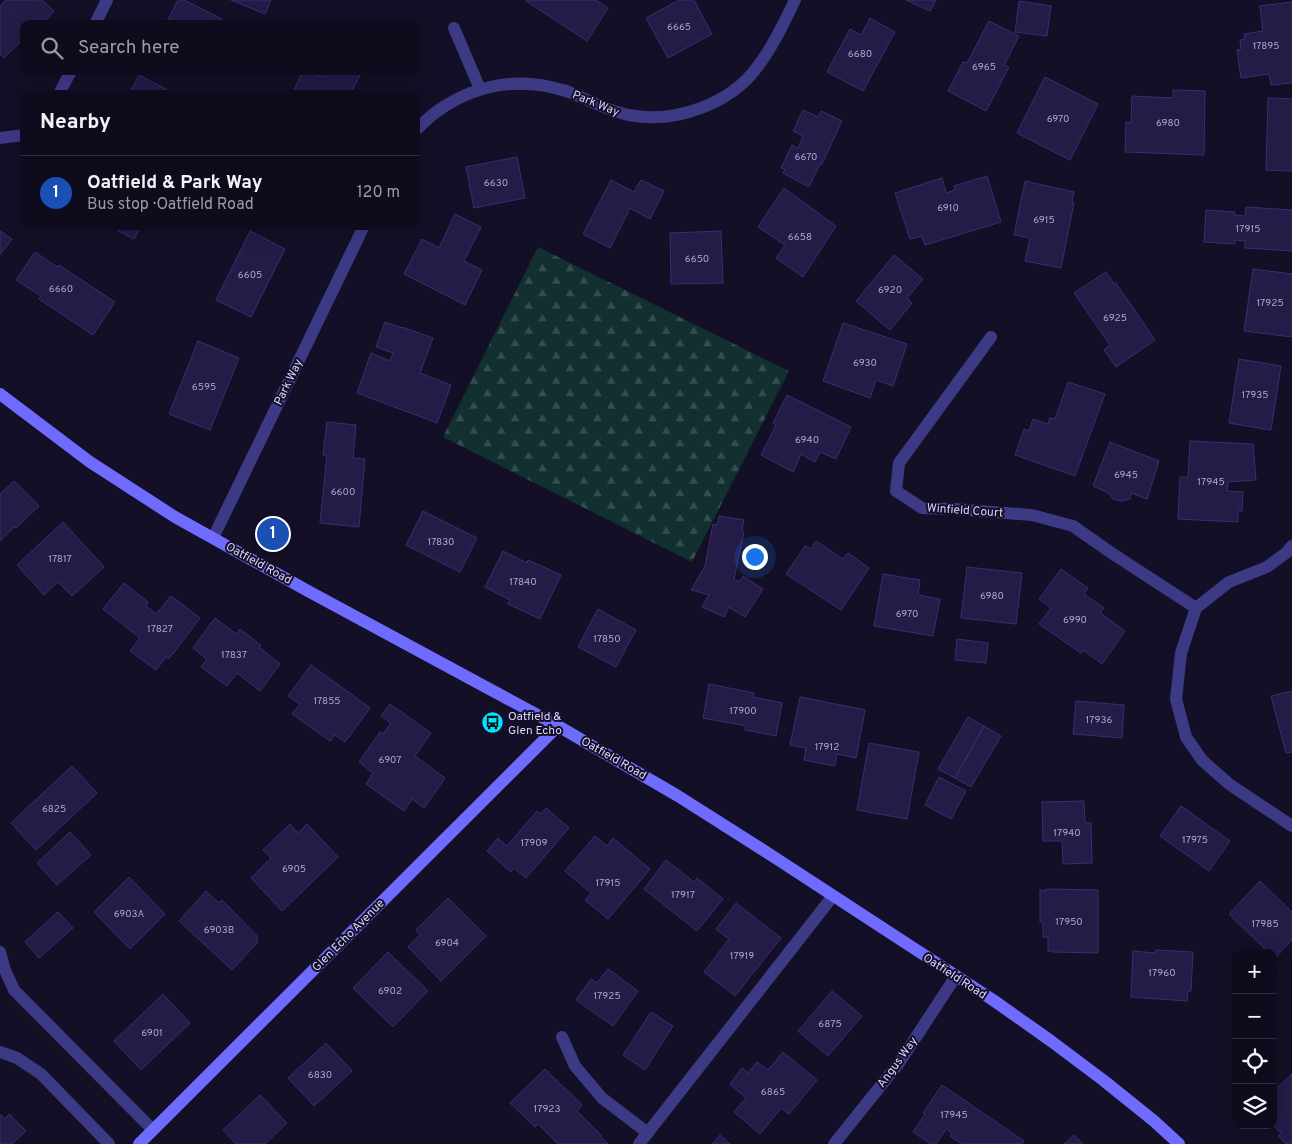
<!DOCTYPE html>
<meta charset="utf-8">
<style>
:root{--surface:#0e0b1c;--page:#171425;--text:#f1f3f6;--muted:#9b9ba3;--line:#2e2b3b;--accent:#7c3aed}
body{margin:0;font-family:Overpass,sans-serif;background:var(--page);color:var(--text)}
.controls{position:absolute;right:15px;bottom:15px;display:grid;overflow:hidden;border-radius:10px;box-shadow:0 5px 20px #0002}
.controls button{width:45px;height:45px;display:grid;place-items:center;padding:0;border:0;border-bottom:1px solid var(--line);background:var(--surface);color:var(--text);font:25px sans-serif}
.you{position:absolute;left:754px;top:556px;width:18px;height:18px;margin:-12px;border:4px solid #fff;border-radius:50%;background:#1a73e8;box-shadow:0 0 0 8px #1a73e833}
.badge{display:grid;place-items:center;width:32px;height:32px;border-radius:50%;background:var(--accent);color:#fff;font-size:16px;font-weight:700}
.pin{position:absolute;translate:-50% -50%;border:2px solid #fff;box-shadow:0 1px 5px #0006}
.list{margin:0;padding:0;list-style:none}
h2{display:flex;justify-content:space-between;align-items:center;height:65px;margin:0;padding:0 20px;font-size:21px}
h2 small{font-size:16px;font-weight:400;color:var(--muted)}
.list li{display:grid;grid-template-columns:32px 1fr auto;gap:15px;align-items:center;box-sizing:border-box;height:75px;padding:0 20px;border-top:1px solid var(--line)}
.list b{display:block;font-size:19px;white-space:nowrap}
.list p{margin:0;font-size:16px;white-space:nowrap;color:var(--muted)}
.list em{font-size:16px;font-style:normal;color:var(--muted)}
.icon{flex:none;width:28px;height:28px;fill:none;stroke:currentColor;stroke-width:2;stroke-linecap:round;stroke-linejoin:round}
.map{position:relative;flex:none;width:1292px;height:1144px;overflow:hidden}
.search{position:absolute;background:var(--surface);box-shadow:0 5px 20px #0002;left:20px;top:20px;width:400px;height:55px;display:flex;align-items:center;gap:12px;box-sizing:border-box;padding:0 18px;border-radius:10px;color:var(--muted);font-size:19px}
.panel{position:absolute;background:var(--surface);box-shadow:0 5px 20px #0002;left:20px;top:90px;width:400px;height:140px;border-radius:10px}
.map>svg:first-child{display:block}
</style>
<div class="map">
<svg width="1292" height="1144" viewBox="0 0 1292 1144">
<defs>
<pattern id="forest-firs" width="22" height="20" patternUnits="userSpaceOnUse" patternTransform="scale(1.25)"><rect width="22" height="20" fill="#12302f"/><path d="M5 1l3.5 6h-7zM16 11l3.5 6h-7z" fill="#344d4e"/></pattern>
</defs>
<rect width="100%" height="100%" fill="#130f26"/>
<path fill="url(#forest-firs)" d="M 538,247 L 789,371 L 692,562 L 443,437 Z"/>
<path fill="#241b47" stroke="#3b2d73" d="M 6,0 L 42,0 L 54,11 L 42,24 L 24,24 L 24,38 L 4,58 L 0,54 L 0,6 Z
M 178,0 L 184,0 L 222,19 L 219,24 L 167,24 L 166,23 Z
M 231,0 L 271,0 L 265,14 Z
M 527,0 L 596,0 L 608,8 L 587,41 L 526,1 Z
M 679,0 L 694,0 L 712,34 L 668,58 L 646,18 Z
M 906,0 L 936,0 L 930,11 Z
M 1019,1 L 1051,6 L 1047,36 L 1015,32 Z
M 1292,2 L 1292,83 L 1271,85 L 1269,74 L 1241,78 L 1237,50 L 1241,49 L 1240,40 L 1245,39 L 1244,34 L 1263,31 L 1260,6 Z
M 870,18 L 895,32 L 863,91 L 827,72 L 850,29 L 861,35 Z
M 989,21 L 1019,36 L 1004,65 L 1009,67 L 986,111 L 948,91 L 963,62 L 967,63 Z
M 303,71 L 310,71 L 322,77 L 324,71 L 362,71 L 352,91 L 357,94 L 292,94 Z
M 139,75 L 175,94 L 129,94 Z
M 1045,77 L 1098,104 L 1070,160 L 1017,133 Z
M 1173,90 L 1205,91 L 1204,155 L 1125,152 L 1126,122 L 1131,123 L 1132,96 L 1173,98 Z
M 1268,98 L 1292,99 L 1292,171 L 1266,170 Z
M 803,110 L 818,117 L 821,111 L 842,121 L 822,164 L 820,164 L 809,187 L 783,173 L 785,169 L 781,168 L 792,145 L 798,148 L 803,136 L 793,131 Z
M 517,157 L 525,198 L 474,208 L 466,167 Z
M 987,176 L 1001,222 L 925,245 L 922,236 L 910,239 L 895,193 L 942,178 L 946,193 L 955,190 L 954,186 Z
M 611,180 L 634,192 L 641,180 L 664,191 L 650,219 L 630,208 L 610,248 L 583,234 Z
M 1025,181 L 1074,192 L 1072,203 L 1074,203 L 1061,268 L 1025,261 L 1030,238 L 1014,235 Z
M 784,188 L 836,226 L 803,277 L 776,258 L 785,245 L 758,227 Z
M 1246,207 L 1292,210 L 1292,251 L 1245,248 L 1245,241 L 1235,240 L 1235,244 L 1204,242 L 1206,210 L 1235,212 L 1234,215 L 1245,216 Z
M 455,214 L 481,227 L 464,261 L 482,270 L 465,305 L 404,274 L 422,239 L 439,248 Z
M 109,226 L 141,226 L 134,239 Z
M 0,231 L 12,239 L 0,255 Z
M 250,231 L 285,249 L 251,317 L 216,300 Z
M 721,231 L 723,283 L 671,284 L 670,233 Z
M 35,252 L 57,267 L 59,265 L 115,302 L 93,335 L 39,299 L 41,296 L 16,280 Z
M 894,255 L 923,279 L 907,298 L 912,303 L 890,330 L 856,301 Z
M 1253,269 L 1292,274 L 1292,337 L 1244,331 Z
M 1106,272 L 1114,284 L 1116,283 L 1155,340 L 1116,367 L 1104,350 L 1110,345 L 1074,293 Z
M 385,322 L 402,328 L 402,327 L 433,338 L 420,373 L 451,385 L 437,423 L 357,393 L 371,353 L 390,361 L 393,353 L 376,347 Z
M 843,323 L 907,344 L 893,386 L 876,380 L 870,398 L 823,381 Z
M 198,341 L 239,358 L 210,430 L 169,414 Z
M 1239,359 L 1281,366 L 1271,430 L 1229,423 Z
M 1068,382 L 1105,394 L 1075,476 L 1015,455 L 1024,429 L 1029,431 L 1033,419 L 1048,424 L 1050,418 L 1055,419 Z
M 787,395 L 851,427 L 836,459 L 820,452 L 815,462 L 801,454 L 793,472 L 761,455 L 776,425 L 773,423 Z
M 327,422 L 356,425 L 353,458 L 365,459 L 359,527 L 320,523 L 327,455 L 323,455 Z
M 1190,441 L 1253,444 L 1256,480 L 1228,482 L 1227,491 L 1243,492 L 1242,511 L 1238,510 L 1238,522 L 1178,519 L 1180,477 L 1188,477 Z
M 1110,442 L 1159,461 L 1147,499 L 1131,493 L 1130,499 L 1122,501 L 1113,499 L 1109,493 L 1093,486 Z
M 14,481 L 39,506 L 16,528 L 14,527 L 0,541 L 0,494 Z
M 423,511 L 477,538 L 460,572 L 406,545 Z
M 719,516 L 744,520 L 742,531 L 744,532 L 734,579 L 739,582 L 743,576 L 763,589 L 745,617 L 729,607 L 724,617 L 702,607 L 709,595 L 691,590 L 705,566 L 713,524 L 717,525 Z
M 63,522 L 104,567 L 72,596 L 58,582 L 44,595 L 17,565 Z
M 816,541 L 843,559 L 848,553 L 869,568 L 841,610 L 786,574 L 805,546 L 811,549 Z
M 503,551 L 527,563 L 528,560 L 561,575 L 540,619 L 508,604 L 510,600 L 485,587 Z
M 967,567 L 1022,573 L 1016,624 L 961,618 Z
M 1061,569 L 1088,588 L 1084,594 L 1104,608 L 1100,613 L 1125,631 L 1102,664 L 1083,650 L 1081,653 L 1039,624 L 1051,608 L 1039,599 Z
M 883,574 L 920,580 L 918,595 L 940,599 L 933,636 L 874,626 Z
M 124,583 L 148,602 L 146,606 L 156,614 L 171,596 L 200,618 L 169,659 L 166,657 L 156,670 L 130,651 L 140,638 L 103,609 Z
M 598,609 L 636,630 L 616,667 L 578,647 Z
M 215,618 L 236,634 L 240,629 L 261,645 L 259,647 L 280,664 L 260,691 L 237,673 L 227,686 L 201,667 L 207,659 L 193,648 Z
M 957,639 L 988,643 L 986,663 L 955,660 Z
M 311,665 L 370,708 L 345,742 L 335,735 L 330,741 L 292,714 L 300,704 L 288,696 Z
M 709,684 L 754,693 L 753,697 L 782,703 L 776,736 L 745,730 L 746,726 L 703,718 Z
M 1292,691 L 1292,752 L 1286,753 L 1271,696 Z
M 800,697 L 865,710 L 856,758 L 837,754 L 835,766 L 804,760 L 806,748 L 790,745 Z
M 1076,701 L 1124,705 L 1122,738 L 1073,734 Z
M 390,704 L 431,733 L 415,756 L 445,778 L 424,808 L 412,799 L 404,811 L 366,784 L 373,773 L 359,762 L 380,732 L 383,734 L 391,723 L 381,716 Z
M 968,717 L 984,726 L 955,778 L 938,769 Z
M 984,726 L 1001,736 L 971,787 L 955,778 Z
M 869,743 L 919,752 L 907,819 L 857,810 Z
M 72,766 L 97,793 L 36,850 L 11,823 Z
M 939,777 L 966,791 L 951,819 L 925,805 Z
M 1084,801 L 1085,823 L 1091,823 L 1092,863 L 1063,864 L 1062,841 L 1043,841 L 1042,802 Z
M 1181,806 L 1230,841 L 1209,871 L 1160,836 Z
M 546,808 L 569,828 L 526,878 L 514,868 L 511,872 L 487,851 L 498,838 L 507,846 L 537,811 L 541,814 Z
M 290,824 L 298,833 L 307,824 L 338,857 L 282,911 L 251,878 L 271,858 L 263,850 Z
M 70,832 L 91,855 L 57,885 L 37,863 Z
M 595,836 L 607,846 L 613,838 L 650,869 L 608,919 L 585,900 L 591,893 L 565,871 Z
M 666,860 L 694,882 L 697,878 L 723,899 L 697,931 L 644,889 Z
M 129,877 L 165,914 L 130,949 L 94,912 Z
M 1260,881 L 1292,912 L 1292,932 L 1291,934 L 1292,935 L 1292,940 L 1275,958 L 1273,956 L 1273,953 L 1269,953 L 1229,914 Z
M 1046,889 L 1098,890 L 1098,953 L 1053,952 L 1053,951 L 1048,951 L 1048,937 L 1043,937 L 1043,922 L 1040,922 L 1040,890 L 1046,891 Z
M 206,891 L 219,903 L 222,900 L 258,937 L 256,939 L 258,942 L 232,970 L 179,921 Z
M 448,898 L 486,936 L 441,981 L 408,947 L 420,935 L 416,930 Z
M 736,903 L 781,938 L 735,996 L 704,972 L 729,939 L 716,929 Z
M 58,912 L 73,928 L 39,958 L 25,942 Z
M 1156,950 L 1193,952 L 1191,991 L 1188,991 L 1187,1001 L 1131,997 L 1133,951 L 1155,953 Z
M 388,952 L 428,991 L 393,1027 L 353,988 Z
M 608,969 L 638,991 L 613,1026 L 576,1000 L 591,979 L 597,983 Z
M 832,991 L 862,1016 L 828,1056 L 798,1031 Z
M 163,994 L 190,1023 L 141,1070 L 114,1041 Z
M 651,1012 L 673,1026 L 645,1070 L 623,1055 Z
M 326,1043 L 352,1071 L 314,1106 L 288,1078 Z
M 783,1052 L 817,1080 L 789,1114 L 781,1108 L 760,1134 L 734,1112 L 746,1098 L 730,1084 L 742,1068 L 748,1073 L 757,1062 L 768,1070 Z
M 545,1069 L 582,1105 L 577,1111 L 602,1136 L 601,1137 L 608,1144 L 558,1144 L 538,1124 L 535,1127 L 510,1103 Z
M 1292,1074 L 1292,1144 L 1286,1144 L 1278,1136 L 1281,1133 L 1273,1125 L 1273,1085 L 1274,1083 L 1278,1087 Z
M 942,1085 L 1024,1141 L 1022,1144 L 962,1144 L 950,1136 L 952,1133 L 946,1129 L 936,1144 L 931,1144 L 913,1132 L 925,1114 L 923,1113 Z
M 260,1095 L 287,1123 L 265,1144 L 236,1144 L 223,1130 Z
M 0,1114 L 5,1119 L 9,1114 L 26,1131 L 12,1144 L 0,1144 Z
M 720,1135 L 730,1144 L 712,1144 Z
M 1074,1135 L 1083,1144 L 1064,1144 Z"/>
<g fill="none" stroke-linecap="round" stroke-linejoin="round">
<path stroke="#3d3a85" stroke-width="12" d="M 454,28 L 480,89
M 0,952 L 5,970 L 14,990 L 153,1130
M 562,1037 L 575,1066 L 602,1098 L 648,1133
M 0,1052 L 17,1058 L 41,1074 L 109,1144
M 639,1144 L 833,896"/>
<path stroke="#3d3a85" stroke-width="12" d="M 95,24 L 107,0
M 59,94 L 71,71
M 416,130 C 423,124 429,117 436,112 C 471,87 509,78 551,87 C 557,89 564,90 569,92 C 589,100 608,111 629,115 C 675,124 731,104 758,66 C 773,46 784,23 795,0
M 0,138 L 24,135
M 991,337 L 899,463 L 896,491 L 922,508 L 955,509 L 1032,515 L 1073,526 L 1110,552 L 1196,608
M 213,538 L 364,226
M 1292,546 L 1286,553 L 1267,567 L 1229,582 L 1196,608 L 1181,653 L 1176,699 L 1186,737 L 1202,760 L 1229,784 L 1292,826
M 834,1144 L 899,1063 L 956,976"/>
<path stroke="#6f6bff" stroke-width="12" d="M 0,394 L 90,462 L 175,517 L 308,591 L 558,726 L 678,796 L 777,859 L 993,1000 L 1051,1041 L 1103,1080 L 1154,1121 L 1179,1144
M 139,1144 L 558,726"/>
</g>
<defs>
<symbol id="bus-disc" viewBox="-11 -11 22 22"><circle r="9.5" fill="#00e5ff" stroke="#130f26"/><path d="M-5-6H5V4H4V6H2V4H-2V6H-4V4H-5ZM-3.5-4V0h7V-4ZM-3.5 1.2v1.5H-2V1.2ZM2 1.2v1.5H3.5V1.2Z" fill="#111"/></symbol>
</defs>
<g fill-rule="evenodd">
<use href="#bus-disc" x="480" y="710" width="25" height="25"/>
</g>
<g text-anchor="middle" stroke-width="4" stroke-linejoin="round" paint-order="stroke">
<g font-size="10" fill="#aca6d1">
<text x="679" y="30">6665</text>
<text x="1266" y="49">17895</text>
<text x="860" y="57">6680</text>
<text x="984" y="70">6965</text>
<text x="1058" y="122">6970</text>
<text x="1168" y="126">6980</text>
<text x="806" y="160">6670</text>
<text x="496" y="186">6630</text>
<text x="948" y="211">6910</text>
<text x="1044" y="223">6915</text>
<text x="1248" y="232">17915</text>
<text x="800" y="240">6658</text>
<text x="697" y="262">6650</text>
<text x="250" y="278">6605</text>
<text x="61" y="292">6660</text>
<text x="890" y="293">6920</text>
<text x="1270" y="306">17925</text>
<text x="1115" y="321">6925</text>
<text x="865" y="366">6930</text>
<text x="204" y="390">6595</text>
<text x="1255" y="398">17935</text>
<text x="807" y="443">6940</text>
<text x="1126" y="478">6945</text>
<text x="1211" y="485">17945</text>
<text x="343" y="495">6600</text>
<text x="441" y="545">17830</text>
<text x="60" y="562">17817</text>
<text x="523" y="585">17840</text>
<text x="992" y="599">6980</text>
<text x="907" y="617">6970</text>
<text x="1075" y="623">6990</text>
<text x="160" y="632">17827</text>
<text x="607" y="642">17850</text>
<text x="234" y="658">17837</text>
<text x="327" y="704">17855</text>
<text x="743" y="714">17900</text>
<text x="1099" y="723">17936</text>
<text x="827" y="750">17912</text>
<text x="390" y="763">6907</text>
<text x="54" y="812">6825</text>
<text x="1067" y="836">17940</text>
<text x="1195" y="843">17975</text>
<text x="534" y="846">17909</text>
<text x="294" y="872">6905</text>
<text x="608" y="886">17915</text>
<text x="683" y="898">17917</text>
<text x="129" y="917">6903A</text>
<text x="1069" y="925">17950</text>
<text x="1265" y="927">17985</text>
<text x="219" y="933">6903B</text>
<text x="447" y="946">6904</text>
<text x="742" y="959">17919</text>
<text x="1162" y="976">17960</text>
<text x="390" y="994">6902</text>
<text x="607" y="999">17925</text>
<text x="830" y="1027">6875</text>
<text x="152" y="1036">6901</text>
<text x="320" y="1078">6830</text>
<text x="773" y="1095">6865</text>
<text x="547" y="1112">17923</text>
<text x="954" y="1118">17945</text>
</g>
<g font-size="12" fill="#d9d4ff" stroke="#130f26">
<text transform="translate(596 103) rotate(22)" y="4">Park Way</text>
<text transform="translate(288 382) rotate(-64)" y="4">Park Way</text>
<text transform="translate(965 510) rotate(4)" y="4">Winfield Court</text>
<text transform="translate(259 563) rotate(29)" y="4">Oatfield Road</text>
<text transform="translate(614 758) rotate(30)" y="4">Oatfield Road</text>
<text transform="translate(348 935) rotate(-45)" y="4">Glen Echo Avenue</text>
<text transform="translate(955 976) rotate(33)" y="4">Oatfield Road</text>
<text transform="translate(897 1062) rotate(-54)" y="4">Angus Way</text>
</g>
<g font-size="12" fill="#d9d4ff" stroke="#130f26" text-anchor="start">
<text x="508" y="720">Oatfield &amp;<tspan x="508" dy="14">Glen Echo</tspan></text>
</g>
</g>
</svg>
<div class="controls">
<button>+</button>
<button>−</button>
<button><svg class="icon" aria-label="locate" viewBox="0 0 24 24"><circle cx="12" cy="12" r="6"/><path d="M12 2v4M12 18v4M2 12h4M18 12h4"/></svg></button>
<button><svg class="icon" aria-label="layers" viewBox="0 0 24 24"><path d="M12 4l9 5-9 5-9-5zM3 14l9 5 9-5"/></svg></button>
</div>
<div class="you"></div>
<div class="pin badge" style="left:273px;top:534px;background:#1a4fb4">1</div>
<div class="search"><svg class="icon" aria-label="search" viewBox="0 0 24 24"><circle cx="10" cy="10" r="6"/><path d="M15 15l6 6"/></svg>Search here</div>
<section class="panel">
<h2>Nearby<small></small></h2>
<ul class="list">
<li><span class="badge" style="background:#1a4fb4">1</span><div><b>Oatfield &amp; Park Way</b><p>Bus stop · Oatfield Road</p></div><em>120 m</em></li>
</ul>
</section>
</div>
